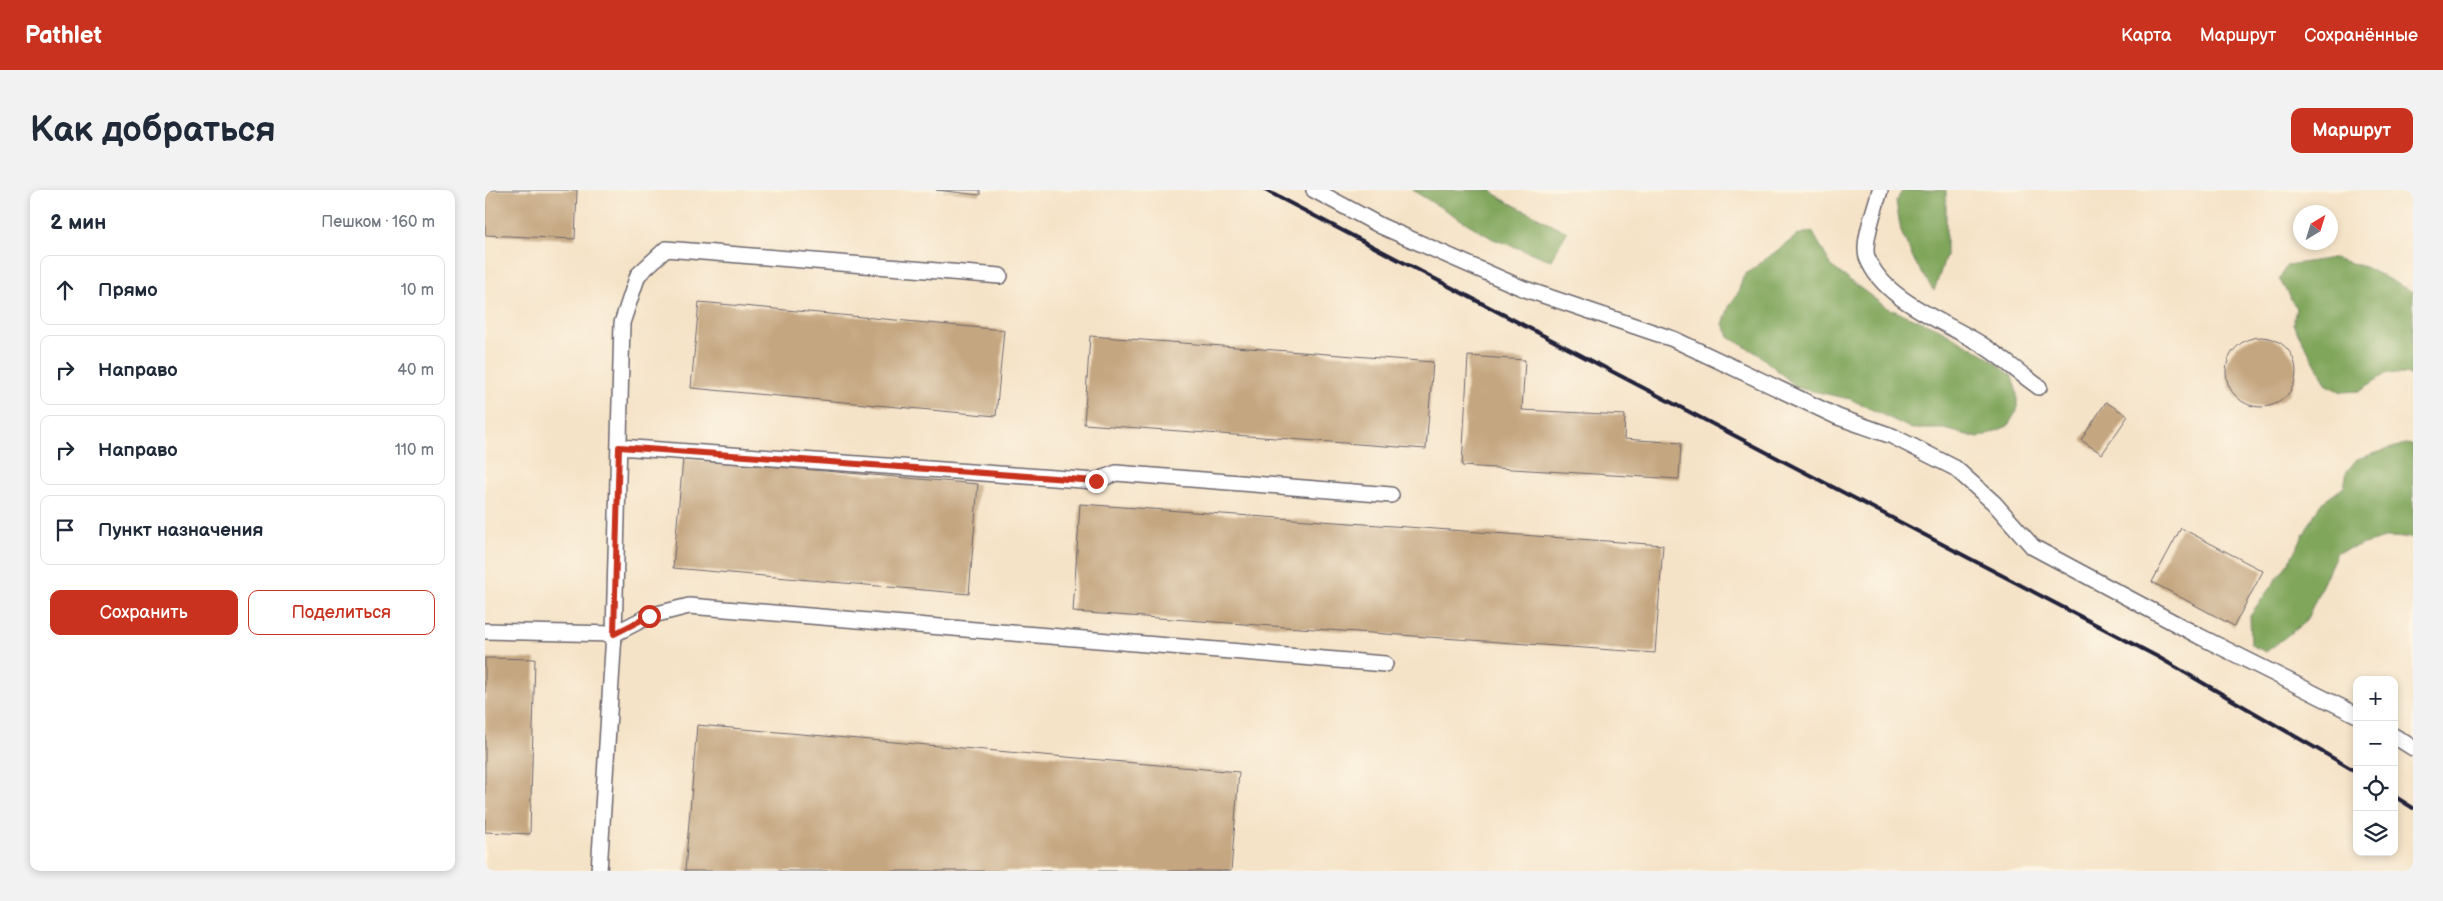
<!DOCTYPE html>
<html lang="ru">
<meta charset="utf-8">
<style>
:root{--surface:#fff;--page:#f2f2f3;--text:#1f2937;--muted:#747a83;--line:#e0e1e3;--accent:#c8321e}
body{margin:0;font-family:"Balsamiq Sans",sans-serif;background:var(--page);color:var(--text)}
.controls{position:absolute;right:15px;bottom:15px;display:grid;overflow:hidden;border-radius:10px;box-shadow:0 2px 8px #0003}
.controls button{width:45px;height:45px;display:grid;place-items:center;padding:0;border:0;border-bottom:1px solid var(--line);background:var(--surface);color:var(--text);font:25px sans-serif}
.compass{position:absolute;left:1808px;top:15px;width:45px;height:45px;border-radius:50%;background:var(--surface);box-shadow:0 2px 8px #0003;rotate:38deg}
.stop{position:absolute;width:15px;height:15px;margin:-11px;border:4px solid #c8321e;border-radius:50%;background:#fff}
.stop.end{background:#c8321e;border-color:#fff;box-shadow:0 1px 5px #0008}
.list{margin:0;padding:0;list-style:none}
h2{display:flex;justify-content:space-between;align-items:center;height:65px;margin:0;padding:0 20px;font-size:21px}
h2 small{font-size:16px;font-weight:400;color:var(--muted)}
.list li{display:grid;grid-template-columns:32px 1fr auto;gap:15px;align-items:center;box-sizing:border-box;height:70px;margin:0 10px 10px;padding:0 10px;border:1px solid var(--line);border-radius:10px}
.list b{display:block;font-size:19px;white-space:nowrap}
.list em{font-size:16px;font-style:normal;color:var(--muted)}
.actions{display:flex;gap:10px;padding:15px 20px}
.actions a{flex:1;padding:11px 0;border:1px solid var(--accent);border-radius:10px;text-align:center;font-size:18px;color:var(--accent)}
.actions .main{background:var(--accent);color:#fff}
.icon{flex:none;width:28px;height:28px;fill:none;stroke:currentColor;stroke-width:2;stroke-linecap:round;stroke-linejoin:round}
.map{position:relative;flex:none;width:1928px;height:681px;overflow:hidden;border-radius:10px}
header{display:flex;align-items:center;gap:30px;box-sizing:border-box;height:70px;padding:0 25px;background:var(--accent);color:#fff}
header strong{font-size:24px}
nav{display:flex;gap:28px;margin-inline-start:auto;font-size:18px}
.intro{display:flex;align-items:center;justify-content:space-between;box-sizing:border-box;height:120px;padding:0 30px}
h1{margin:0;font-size:35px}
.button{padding:12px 22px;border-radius:10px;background:var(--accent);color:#fff;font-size:18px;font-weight:700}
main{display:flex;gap:30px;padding:0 30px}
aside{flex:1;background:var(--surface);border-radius:10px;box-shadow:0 2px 8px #0003}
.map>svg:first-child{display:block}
</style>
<header>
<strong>Pathlet</strong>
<nav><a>Карта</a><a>Маршрут</a><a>Сохранённые</a></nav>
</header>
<div class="intro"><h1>Как добраться</h1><a class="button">Маршрут</a></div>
<main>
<aside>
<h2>2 мин<small>Пешком · 160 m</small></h2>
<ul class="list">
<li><svg class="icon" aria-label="ahead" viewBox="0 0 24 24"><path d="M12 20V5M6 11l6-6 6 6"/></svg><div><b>Прямо</b></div><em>10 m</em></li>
<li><svg class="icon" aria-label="right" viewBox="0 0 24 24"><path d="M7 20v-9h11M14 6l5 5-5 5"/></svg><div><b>Направо</b></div><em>40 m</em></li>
<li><svg class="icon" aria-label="right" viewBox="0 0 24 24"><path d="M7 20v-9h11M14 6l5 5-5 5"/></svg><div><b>Направо</b></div><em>110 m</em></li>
<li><svg class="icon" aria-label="arrive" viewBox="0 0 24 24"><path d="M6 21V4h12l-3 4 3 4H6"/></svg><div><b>Пункт назначения</b></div></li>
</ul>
<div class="actions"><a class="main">Сохранить</a><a>Поделиться</a></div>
</aside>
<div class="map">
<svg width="1928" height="681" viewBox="0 0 1928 681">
<rect width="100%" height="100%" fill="#fcf5e5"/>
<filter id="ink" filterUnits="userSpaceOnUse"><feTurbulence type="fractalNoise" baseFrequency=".02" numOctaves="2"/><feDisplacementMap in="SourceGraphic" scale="10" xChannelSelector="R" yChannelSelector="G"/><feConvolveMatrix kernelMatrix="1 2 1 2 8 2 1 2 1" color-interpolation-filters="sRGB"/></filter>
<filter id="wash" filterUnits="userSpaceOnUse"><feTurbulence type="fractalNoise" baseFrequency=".0096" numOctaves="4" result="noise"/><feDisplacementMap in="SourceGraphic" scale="20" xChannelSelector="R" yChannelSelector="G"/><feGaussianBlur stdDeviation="1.12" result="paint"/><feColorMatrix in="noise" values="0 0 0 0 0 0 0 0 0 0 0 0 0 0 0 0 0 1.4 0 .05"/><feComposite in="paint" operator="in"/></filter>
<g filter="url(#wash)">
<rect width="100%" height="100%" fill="#f5e3c8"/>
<path fill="#80a65c" stroke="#51644c" d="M 927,0 L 1006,0 L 1017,9 L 1082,42 L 1066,70 L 1008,49 Z
M 1418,0 L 1461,0 L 1461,66 L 1449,101 L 1431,74 L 1416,42 L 1411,11 Z
M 1327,41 L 1347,77 L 1402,118 L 1453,138 L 1500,165 L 1527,186 L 1532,203 L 1532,220 L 1523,236 L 1493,248 L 1460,239 L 1427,239 L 1365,209 L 1313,198 L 1273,164 L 1245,148 L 1238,134 L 1244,117 L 1253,103 L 1258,86 L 1313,45 Z
M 1849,68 L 1880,77 L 1928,102 L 1928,185 L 1902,183 L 1874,201 L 1857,202 L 1842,195 L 1808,134 L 1811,118 L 1794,89 L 1802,75 Z
M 1920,254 L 1928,255 L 1928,348 L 1903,347 L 1852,362 L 1821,431 L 1781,462 L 1766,455 L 1765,425 L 1804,372 L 1835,314 L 1859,297 L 1862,281 L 1872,269 Z"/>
<g id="blocks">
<path fill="#c4a680" d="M 0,0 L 92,0 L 90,49 L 0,45 Z
M 451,0 L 495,0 L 495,5 Z
M 214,112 L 519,140 L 511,226 L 206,198 Z
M 605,146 L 948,172 L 941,259 L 599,234 Z
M1741 182a35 35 0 1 1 70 0a35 35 0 1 1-70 0Z
M 983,166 L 1040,170 L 1037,220 L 1140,225 L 1139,249 L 1196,253 L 1194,289 L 977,276 Z
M 1621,212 L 1643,226 L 1617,264 L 1596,250 Z
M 198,269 L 493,294 L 484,404 L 188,378 Z
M 595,314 L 1178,355 L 1170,463 L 588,422 Z
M 1696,338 L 1778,381 L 1749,436 L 1667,392 Z
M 0,468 L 50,469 L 45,644 L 0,642 Z
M 212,535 L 754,582 L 746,681 L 200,681 Z"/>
</g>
</g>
<g filter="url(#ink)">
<use href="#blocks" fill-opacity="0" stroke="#6c666c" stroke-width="1"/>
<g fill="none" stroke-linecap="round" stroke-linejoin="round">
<defs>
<path id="lane" d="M 829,0 L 896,36 L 1037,98 L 1188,149 L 1353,227 L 1407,246 L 1470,278 L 1509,313 L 1548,357 L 1714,446 L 1872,525
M 1395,0 C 1391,16 1377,52 1382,67 C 1398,111 1462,132 1499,156 C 1518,168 1535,184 1554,197
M 134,257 L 611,291 L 631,283 L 906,305
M 0,441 L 129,444 L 164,426 L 204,416 L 900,474
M 1909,546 L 1928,558
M 114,681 L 129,444 L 137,133 L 153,85 L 181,59 L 515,86"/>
</defs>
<use href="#lane" stroke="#6c666c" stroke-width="18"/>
<use href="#lane" stroke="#fff" stroke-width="15"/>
<path stroke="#22223b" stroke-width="4" d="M 780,0 L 1673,467 L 1872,582
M 1909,606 L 1928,618"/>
</g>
</g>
<g fill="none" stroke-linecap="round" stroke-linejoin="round" filter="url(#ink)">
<path stroke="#c8321e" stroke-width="6" d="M 164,426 L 129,444 L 134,257 L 611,291"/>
</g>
</svg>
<div class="controls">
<button>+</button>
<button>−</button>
<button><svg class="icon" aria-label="locate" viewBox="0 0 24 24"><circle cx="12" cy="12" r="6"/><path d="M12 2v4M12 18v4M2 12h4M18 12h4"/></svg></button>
<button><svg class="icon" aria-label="layers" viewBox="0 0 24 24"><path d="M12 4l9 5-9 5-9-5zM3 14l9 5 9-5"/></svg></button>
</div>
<svg class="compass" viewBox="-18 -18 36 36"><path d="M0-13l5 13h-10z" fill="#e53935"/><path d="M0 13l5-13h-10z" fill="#747a83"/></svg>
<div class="stop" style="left:164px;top:426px"></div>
<div class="stop end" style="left:611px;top:291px"></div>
</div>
</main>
